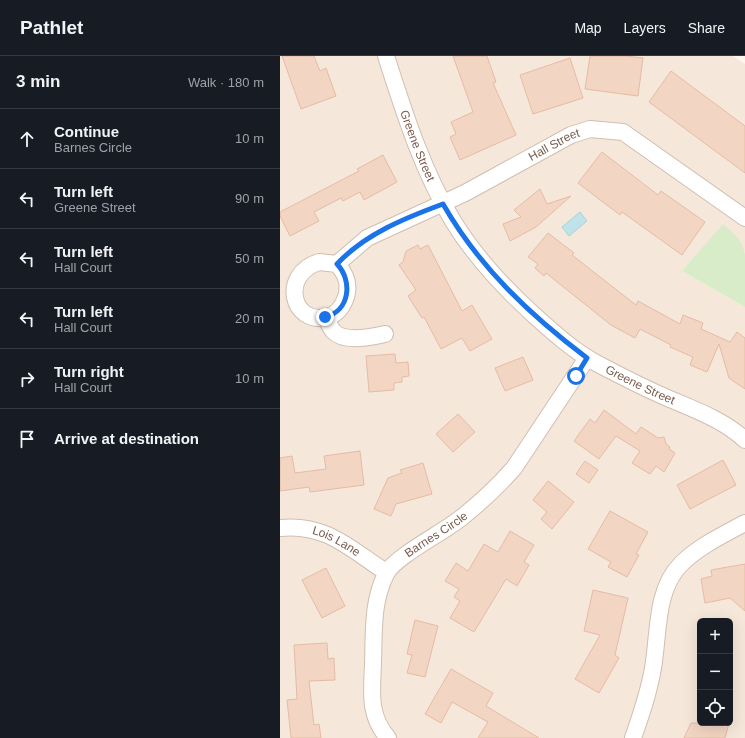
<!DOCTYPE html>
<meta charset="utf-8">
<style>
:root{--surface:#171b24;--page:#242831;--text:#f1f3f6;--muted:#9ea1a6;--line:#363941}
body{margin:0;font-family:Arial,sans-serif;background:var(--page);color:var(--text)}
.controls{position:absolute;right:12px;bottom:12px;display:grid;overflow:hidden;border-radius:6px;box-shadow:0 4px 16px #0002}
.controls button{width:36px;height:36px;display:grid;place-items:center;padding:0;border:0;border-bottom:1px solid var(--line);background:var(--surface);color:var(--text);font:20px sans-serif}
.stop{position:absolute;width:12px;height:12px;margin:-9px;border:3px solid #1a73e8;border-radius:50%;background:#fff}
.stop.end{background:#1a73e8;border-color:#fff;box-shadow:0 1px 4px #0008}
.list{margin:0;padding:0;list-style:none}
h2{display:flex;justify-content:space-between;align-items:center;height:52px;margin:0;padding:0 16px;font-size:17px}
h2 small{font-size:13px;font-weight:400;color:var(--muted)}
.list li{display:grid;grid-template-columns:26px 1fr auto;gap:12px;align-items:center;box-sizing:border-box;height:60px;padding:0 16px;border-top:1px solid var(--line)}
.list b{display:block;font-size:15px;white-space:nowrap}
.list p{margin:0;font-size:13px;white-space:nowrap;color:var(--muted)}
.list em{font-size:13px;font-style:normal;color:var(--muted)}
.icon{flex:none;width:22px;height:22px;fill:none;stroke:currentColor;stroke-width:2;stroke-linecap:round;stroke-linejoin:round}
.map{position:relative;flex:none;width:465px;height:682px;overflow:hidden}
header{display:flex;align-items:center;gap:24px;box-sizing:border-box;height:56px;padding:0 20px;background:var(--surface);border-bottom:1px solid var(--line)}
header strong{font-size:19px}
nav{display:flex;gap:22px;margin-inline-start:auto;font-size:14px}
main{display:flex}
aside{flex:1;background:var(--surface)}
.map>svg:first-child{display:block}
</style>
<header>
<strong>Pathlet</strong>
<nav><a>Map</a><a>Layers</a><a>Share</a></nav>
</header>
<main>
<aside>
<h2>3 min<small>Walk · 180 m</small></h2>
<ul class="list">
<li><svg class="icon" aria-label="ahead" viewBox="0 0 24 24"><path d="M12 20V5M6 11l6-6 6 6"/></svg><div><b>Continue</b><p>Barnes Circle</p></div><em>10 m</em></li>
<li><svg class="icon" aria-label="left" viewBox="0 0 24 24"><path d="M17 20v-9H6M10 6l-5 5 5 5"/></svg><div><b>Turn left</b><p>Greene Street</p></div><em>90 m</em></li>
<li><svg class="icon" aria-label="left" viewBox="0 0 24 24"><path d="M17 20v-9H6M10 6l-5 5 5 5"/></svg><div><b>Turn left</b><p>Hall Court</p></div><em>50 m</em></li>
<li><svg class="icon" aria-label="left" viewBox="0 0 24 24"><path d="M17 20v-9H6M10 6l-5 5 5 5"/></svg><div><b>Turn left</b><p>Hall Court</p></div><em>20 m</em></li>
<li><svg class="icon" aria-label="right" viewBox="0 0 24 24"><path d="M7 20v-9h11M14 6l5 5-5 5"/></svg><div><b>Turn right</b><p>Hall Court</p></div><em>10 m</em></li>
<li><svg class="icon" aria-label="arrive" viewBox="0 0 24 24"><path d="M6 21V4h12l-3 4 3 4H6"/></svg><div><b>Arrive at destination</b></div></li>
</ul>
</aside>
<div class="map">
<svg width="465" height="682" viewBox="0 0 465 682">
<rect width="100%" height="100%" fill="#fdf6ec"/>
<path fill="#f5e8da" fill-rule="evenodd" d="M 0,0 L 453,0 L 465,8 L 465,198 L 463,191 L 402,215 L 465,251 L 465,682 L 0,682 ZM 420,565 L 450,565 L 450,667 L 420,667 Z"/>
<path fill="#d8ecc9" d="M 443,168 C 454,177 462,184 465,198 L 465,251 L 402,215 Z"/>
<path fill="#bfe3e8" stroke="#a5d3da" d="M 300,156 L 307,165 L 289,180 L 282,171 Z"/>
<path fill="#f3d5c3" stroke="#e6bba3" d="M 2,0 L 34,0 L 40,15 L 46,12 L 56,40 L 21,53 Z
M 173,0 L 207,0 L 216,26 L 213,27 L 236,79 L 180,104 L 170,81 L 176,78 L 171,66 L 193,56 Z
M 310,0 L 345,0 L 363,2 L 358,40 L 305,33 Z
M 290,2 L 303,42 L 253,58 L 240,19 Z
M 391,15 L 465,70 L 465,117 L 369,46 Z
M 322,96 L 378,139 L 381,135 L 425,166 L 402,199 L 342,156 L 340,159 L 298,127 Z
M 103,99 L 117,126 L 84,144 L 80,136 L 63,145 L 61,142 L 34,156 L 39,165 L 10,180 L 0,160 L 0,156 L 79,115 L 77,113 Z
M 260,133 L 267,148 L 291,140 L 256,171 L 230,185 L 223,168 L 241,161 L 234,154 Z
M 268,177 L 294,197 L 292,199 L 356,249 L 358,245 L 400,268 L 403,259 L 423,267 L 421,273 L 450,286 L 457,276 L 465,282 L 465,333 L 449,322 L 439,288 L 427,316 L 410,309 L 413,301 L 390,291 L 391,289 L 360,273 L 355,282 L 331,269 L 266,217 L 264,220 L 255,212 L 258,208 L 248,201 Z
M 138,189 L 140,193 L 148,189 L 182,255 L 192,249 L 212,283 L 190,295 L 182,282 L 161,293 L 144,261 L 142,262 L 128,240 L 136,234 L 119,209 L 123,206 L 126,195 Z
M 115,298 L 116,307 L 128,306 L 129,320 L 122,321 L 122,326 L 114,327 L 114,334 L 89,336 L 86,300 Z
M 243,301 L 253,324 L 225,335 L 215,312 Z
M 324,354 L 356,378 L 361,371 L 378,382 L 384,381 L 386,388 L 390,391 L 389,393 L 395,397 L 384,416 L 376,410 L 370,418 L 352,407 L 360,395 L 336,380 L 319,403 L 294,385 L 310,363 L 315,367 Z
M 178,358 L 195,376 L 173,396 L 156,378 Z
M 80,395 L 84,429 L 30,436 L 29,431 L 0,435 L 0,402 L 12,400 L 15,417 L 46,413 L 44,400 Z
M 443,404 L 456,429 L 410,453 L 397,429 Z
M 305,405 L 318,414 L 309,427 L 296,418 Z
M 143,407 L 152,438 L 116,448 L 111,460 L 94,453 L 108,422 L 122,417 L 120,414 Z
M 268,425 L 294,446 L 272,473 L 261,463 L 267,456 L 253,444 Z
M 330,455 L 368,476 L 356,498 L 359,499 L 347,521 L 328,511 L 331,506 L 308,493 Z
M 230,475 L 254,489 L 244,506 L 249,509 L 237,530 L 226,523 L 194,576 L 170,562 L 180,545 L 174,541 L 179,533 L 165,525 L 176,507 L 188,515 L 204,488 L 218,496 Z
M 465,508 L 465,555 L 450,542 L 425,547 L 421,523 L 432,520 L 431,514 Z
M 46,512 L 65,550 L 42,562 L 22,524 Z
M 313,534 L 348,542 L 335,599 L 339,602 L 319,637 L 295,623 L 320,579 L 304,575 Z
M 135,564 L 158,570 L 145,621 L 127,617 L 132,599 L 127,598 Z
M 47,587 L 48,603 L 54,602 L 55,624 L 29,625 L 34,669 L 39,668 L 41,682 L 11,682 L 7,644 L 17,643 L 14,589 Z
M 171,613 L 213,637 L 206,650 L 259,682 L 198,682 L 208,666 L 172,646 L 161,667 L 145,658 Z
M 411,667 L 449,667 L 445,682 L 404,682 Z"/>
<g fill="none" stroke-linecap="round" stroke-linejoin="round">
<defs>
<g id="minor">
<path id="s1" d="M 106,0 C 124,56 142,114 173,165 C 195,201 224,232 255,260 C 275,278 295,296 318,308 C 339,319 360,330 383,340 C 410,352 443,363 465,384"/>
<path d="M 39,206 L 57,208 C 66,218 70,228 66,241 C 63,250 57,258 48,261 C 11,270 0,218 39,206 Z"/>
<path id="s2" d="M 57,208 L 87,182 L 185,137 L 291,79 L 310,73 L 343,76 L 465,162"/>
<path d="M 45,261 C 48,265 50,271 53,275 C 64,287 92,281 105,278"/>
<path id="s3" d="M 0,472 C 46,467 70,493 106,516"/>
<path id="s4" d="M 108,682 C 88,659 92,636 93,607 C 94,577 92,545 106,518 C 114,501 164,476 181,462 C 200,447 218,430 234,412 L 307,302"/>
<path d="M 353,682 C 361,659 369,636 373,612 C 379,578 375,534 401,508 C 419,490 443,479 465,467"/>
</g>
</defs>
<use href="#minor" stroke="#d1beb0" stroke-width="18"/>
<use href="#minor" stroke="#fff" stroke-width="16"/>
</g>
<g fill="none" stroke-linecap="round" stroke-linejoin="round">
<path stroke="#1a73e8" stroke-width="5" d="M 45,261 C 70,255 73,225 57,208 C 85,178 125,162 163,148 C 199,211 250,259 307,302 L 296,320"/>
</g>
<g text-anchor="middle" stroke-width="3.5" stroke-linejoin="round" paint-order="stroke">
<g font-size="12" fill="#7a5c4d" stroke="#fffaf3">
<text dy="4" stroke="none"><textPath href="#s1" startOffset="95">Greene Street</textPath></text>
<text dy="4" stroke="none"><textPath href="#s2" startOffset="249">Hall Street</textPath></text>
<text dy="4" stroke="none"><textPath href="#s1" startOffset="431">Greene Street</textPath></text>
<text dy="4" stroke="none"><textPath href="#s4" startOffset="234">Barnes Circle</textPath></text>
<text dy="4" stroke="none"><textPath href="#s3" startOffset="59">Lois Lane</textPath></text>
</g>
</g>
</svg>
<div class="controls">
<button>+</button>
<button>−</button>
<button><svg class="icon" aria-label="locate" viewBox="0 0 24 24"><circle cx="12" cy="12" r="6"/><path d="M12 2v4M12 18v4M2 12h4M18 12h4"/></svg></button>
</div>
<div class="stop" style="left:296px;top:320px"></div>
<div class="stop end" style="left:45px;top:261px"></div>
</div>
</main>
